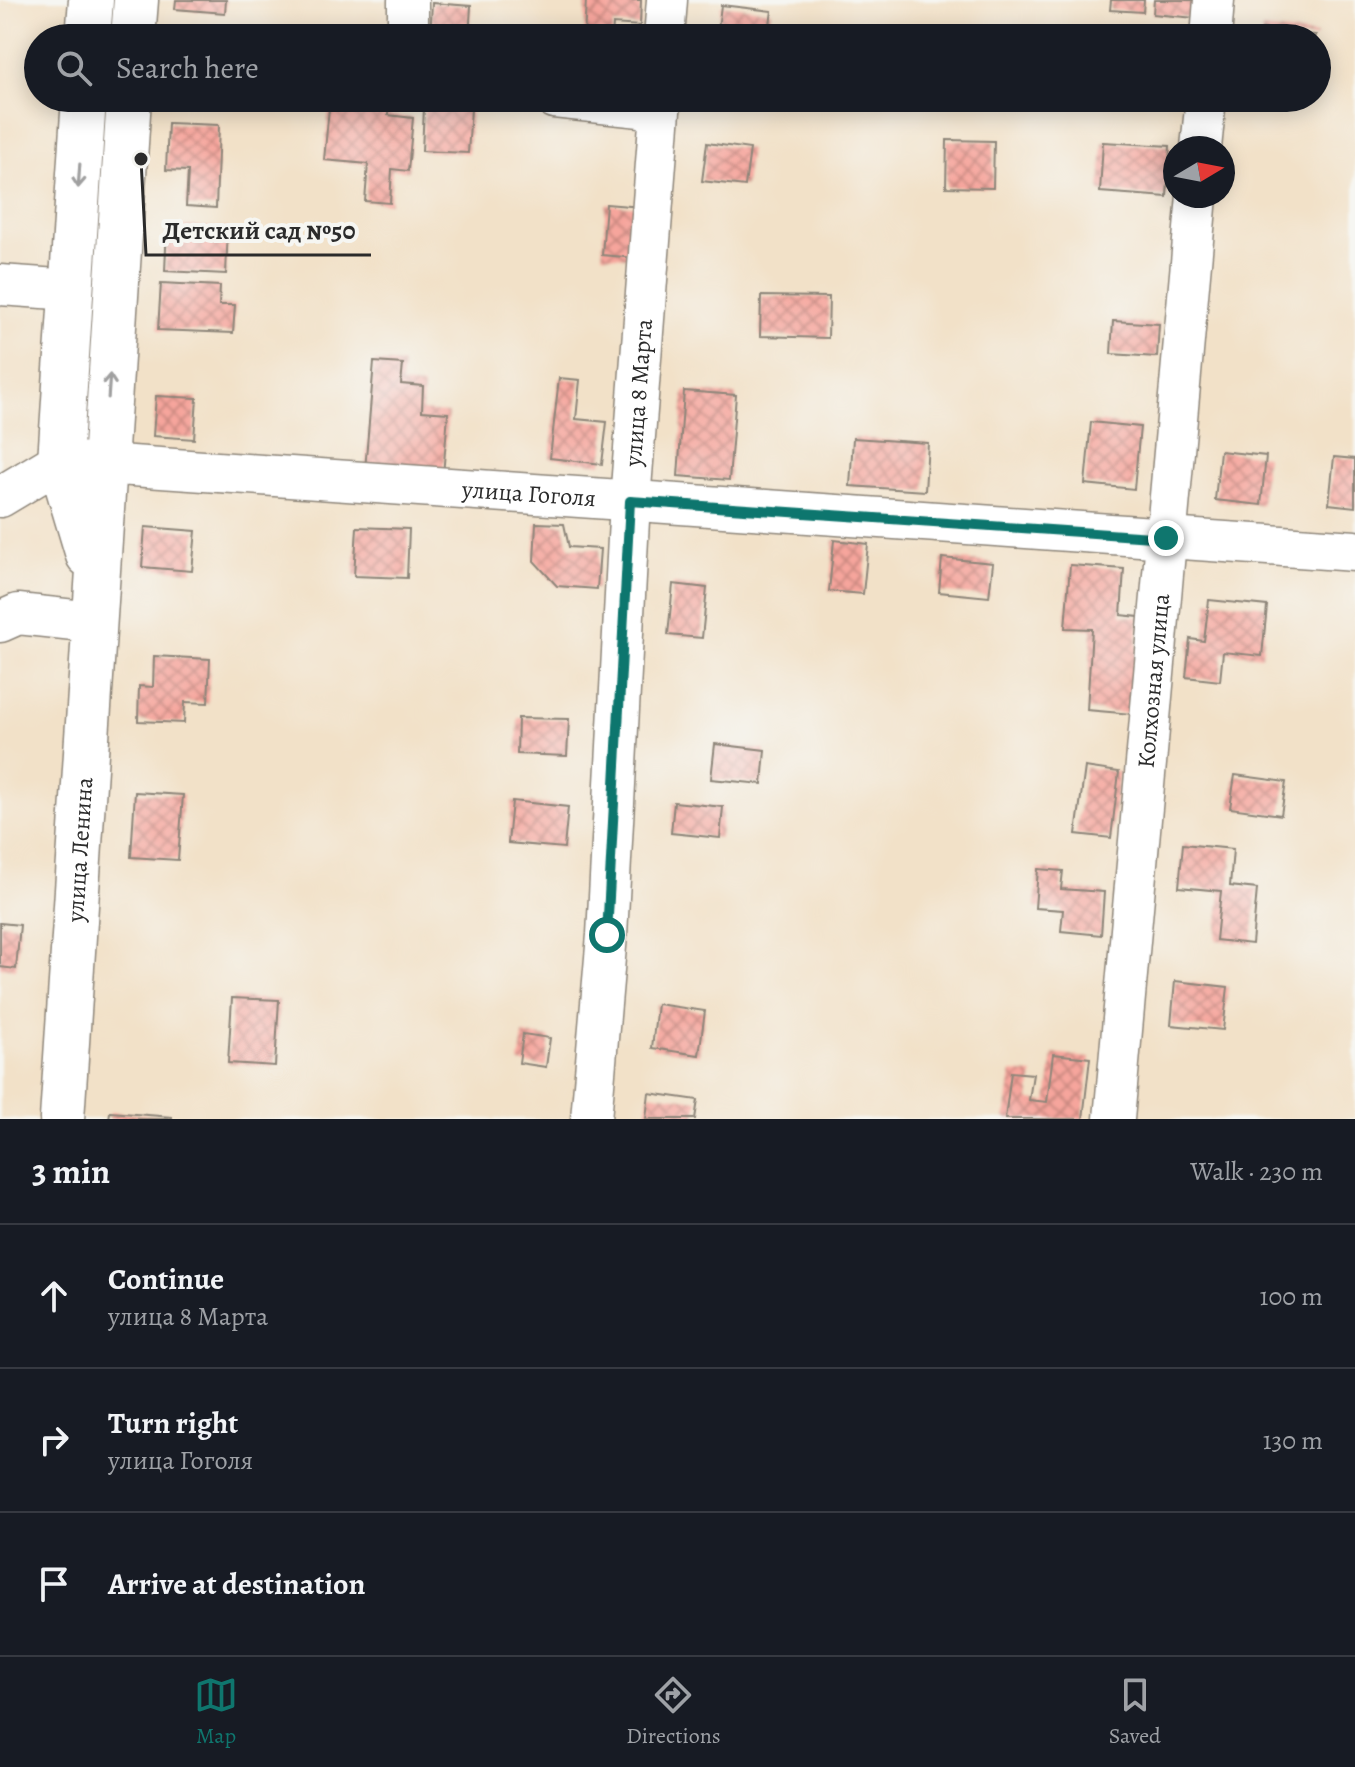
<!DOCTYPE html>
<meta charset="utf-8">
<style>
:root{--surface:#171b24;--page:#242831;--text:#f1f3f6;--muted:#9ea1a6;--line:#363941;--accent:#0f766e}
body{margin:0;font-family:Alegreya,serif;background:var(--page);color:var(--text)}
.compass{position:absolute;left:1163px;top:136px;width:72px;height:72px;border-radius:50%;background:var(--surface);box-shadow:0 4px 20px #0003;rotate:80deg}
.stop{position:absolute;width:24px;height:24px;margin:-18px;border:6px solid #0f766e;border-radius:50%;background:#fff}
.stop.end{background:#0f766e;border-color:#fff;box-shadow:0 2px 8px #0008}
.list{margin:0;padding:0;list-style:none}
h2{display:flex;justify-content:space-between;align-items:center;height:104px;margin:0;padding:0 32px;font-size:34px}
h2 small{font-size:26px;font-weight:400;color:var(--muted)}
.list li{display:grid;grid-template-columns:52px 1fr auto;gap:24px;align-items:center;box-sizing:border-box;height:144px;padding:0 32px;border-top:2px solid var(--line)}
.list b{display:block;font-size:30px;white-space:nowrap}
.list p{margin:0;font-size:26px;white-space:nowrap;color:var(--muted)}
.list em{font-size:26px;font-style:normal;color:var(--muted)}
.icon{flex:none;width:44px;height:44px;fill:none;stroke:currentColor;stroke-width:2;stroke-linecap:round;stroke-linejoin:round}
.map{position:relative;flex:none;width:1355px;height:1119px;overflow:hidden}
.search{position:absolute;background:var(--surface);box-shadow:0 4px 20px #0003;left:24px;right:24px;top:24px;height:88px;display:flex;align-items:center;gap:20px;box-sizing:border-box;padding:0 28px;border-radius:44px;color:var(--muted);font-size:30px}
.sheet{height:536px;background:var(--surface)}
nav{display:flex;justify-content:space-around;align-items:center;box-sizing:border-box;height:112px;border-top:2px solid var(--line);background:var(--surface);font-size:22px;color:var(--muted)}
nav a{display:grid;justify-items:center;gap:4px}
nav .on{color:var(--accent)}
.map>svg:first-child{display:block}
</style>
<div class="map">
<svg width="1355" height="1119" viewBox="0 0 1355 1119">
<defs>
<pattern id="building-cross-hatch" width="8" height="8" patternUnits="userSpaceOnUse" patternTransform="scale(2)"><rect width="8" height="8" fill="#f6a59c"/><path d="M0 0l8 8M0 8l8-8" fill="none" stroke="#c7877f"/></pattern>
</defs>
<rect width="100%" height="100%" fill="#f6f6f2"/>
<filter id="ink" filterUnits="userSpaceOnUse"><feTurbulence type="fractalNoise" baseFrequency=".0125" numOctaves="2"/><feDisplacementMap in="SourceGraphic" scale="16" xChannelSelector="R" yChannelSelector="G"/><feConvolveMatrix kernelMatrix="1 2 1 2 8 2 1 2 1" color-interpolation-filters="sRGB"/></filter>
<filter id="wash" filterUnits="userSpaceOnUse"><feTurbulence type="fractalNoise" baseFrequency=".006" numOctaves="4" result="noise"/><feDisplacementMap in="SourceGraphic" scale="32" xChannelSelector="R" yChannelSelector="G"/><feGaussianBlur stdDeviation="1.8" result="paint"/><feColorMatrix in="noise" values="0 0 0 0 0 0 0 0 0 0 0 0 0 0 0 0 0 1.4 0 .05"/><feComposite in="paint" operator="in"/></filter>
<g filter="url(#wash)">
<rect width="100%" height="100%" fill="#f2e1c8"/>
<g id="blocks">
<path fill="url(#building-cross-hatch)" d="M 176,0 L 226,0 L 225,13 L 175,9 Z
M 586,0 L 641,0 L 640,26 L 613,24 L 612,38 L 584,38 Z
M 1111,0 L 1144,0 L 1143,12 L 1110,10 Z
M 1154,0 L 1197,0 L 1195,18 L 1153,14 Z
M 432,3 L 471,6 L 469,38 L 430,38 Z
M 721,5 L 772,11 L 768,38 L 717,38 Z
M 1262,29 L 1316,35 L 1315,38 L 1261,38 Z
M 330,98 L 389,98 L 388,115 L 413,118 L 408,171 L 392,169 L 390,203 L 365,201 L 368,164 L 324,160 Z
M 424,107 L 471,109 L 468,153 L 422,151 Z
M 168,123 L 219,125 L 216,208 L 186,206 L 188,171 L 166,170 Z
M 947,140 L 994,141 L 993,188 L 946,187 Z
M 1103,142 L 1170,146 L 1167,197 L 1100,192 Z
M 707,143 L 750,149 L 745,186 L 702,181 Z
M 606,204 L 641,207 L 636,258 L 602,255 Z
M 167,225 L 228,228 L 226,274 L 165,271 Z
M 161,283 L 220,286 L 219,305 L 235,305 L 233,333 L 158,330 Z
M 761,296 L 829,297 L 828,338 L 760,336 Z
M 1113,321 L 1159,324 L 1157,357 L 1111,354 Z
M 374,362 L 403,364 L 401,384 L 423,386 L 422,411 L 448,413 L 443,476 L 365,470 Z
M 559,378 L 580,380 L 576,419 L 607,422 L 602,464 L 550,458 Z
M 684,391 L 736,395 L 729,480 L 678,476 Z
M 156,396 L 197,398 L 194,439 L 153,436 Z
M 1091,422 L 1140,427 L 1134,489 L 1085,484 Z
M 853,438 L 928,443 L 925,491 L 850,486 Z
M 1220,451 L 1266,456 L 1261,505 L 1215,500 Z
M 1334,457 L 1355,459 L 1355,507 L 1329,504 Z
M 536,523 L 564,524 L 569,547 L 600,549 L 597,589 L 557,586 L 534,561 Z
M 145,527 L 196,531 L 192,571 L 142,567 Z
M 357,527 L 409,529 L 407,578 L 354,576 Z
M 834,540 L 868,544 L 863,594 L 829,591 Z
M 942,558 L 993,563 L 989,597 L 939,592 Z
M 1070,565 L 1124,569 L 1121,615 L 1139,617 L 1132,714 L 1087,710 L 1092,629 L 1065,628 Z
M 673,584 L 707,588 L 702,638 L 668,635 Z
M 1209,600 L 1267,606 L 1262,656 L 1223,652 L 1220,681 L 1186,677 L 1190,639 L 1204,641 Z
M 154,656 L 210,659 L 208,703 L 185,702 L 184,723 L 138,721 L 139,686 L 153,687 Z
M 518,718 L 569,719 L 567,756 L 517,754 Z
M 715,744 L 765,750 L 762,784 L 711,779 Z
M 1085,767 L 1119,772 L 1111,838 L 1076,834 Z
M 1235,775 L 1286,782 L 1281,815 L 1230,808 Z
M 135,792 L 183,795 L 178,860 L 131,857 Z
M 512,801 L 568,807 L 564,848 L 508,843 Z
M 674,802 L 723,807 L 720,838 L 671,833 Z
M 1183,844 L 1233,849 L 1230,886 L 1257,889 L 1252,944 L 1216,940 L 1221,891 L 1179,887 Z
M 1038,869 L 1063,871 L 1061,889 L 1104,892 L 1101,935 L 1061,931 L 1063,910 L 1035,908 Z
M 0,923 L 20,925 L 16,969 L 0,967 Z
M 1175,981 L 1228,987 L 1223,1030 L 1171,1025 Z
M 232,998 L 279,1000 L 275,1066 L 228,1063 Z
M 657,1004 L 705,1011 L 699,1055 L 652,1048 Z
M 523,1034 L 550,1038 L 546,1067 L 519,1063 Z
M 1053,1054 L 1090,1058 L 1083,1119 L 1005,1119 L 1011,1072 L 1033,1074 L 1029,1100 L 1047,1102 Z
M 649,1093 L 698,1100 L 695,1119 L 646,1119 Z
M 110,1112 L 172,1117 L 172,1119 L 109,1119 Z"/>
</g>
</g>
<g filter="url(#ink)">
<use href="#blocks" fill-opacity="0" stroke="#8e867a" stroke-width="2"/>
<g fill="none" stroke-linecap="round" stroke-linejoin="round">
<defs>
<g id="minor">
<path d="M 408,38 L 408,0"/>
<path d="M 664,38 L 667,0"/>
<path d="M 1211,38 L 1214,0"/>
<path d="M 554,98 L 660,109"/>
<path d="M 1201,148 L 1206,98"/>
<path d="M 0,285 L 72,290"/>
<path id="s1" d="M 0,497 L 60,461 L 1355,551"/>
<path d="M 0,622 L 18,614 L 93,622"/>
<path id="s2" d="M 591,1119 L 607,935 L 630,501 L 661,98"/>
<path id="s3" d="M 1114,1119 L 1197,196"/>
</g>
<g id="major">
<path d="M 88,38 L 91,0"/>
<path d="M 133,38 L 136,0"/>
<path d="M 84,98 L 60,461 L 88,555"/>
<path id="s4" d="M 62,1119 L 129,98"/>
</g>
</defs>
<use href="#minor" stroke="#8e867a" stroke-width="43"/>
<use href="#major" stroke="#8e867a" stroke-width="47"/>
<use href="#minor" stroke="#fff" stroke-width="40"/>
<use href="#major" stroke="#fff" stroke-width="44"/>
</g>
<defs><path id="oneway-shaft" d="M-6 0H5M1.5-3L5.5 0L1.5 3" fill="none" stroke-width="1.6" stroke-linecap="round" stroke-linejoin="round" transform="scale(2)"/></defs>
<g stroke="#a0a0a0">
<use href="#oneway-shaft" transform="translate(79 176) rotate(94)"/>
<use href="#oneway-shaft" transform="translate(109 386) rotate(-86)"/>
</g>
</g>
<g fill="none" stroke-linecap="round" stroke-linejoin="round" filter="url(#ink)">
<path stroke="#0f766e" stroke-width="10" d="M 607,935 L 630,501 L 1166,538"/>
</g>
<g text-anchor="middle" stroke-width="8" stroke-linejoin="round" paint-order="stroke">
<g font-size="24" fill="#2b2b2b" stroke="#f6f6f2">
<text dy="8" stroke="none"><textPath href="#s2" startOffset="728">улица 8 Марта</textPath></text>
<text dy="8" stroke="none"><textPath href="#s1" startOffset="540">улица Гоголя</textPath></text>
<text dy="8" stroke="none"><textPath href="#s3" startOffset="440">Колхозная улица</textPath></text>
<text dy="8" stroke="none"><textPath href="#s4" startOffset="270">улица Ленина</textPath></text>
</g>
</g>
<path fill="none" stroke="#2b2b2b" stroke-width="3" d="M141 159L146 255H371"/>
<circle fill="#2b2b2b" stroke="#f6f6f2" stroke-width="3" cx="141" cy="159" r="8"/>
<g font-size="26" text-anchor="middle" font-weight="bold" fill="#2b2b2b" stroke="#f6f6f2" stroke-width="8" stroke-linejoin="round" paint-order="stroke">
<text x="259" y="239">Детский сад №50</text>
</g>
</svg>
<svg class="compass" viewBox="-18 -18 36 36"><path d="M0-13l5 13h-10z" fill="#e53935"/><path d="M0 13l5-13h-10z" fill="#9ea1a6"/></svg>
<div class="stop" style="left:607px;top:935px"></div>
<div class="stop end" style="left:1166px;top:538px"></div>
<div class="search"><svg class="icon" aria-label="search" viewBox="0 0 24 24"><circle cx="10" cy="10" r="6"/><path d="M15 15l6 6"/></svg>Search here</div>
</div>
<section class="sheet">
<h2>3 min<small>Walk · 230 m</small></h2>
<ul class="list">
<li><svg class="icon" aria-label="ahead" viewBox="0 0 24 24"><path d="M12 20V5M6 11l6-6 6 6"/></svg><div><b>Continue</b><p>улица 8 Марта</p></div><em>100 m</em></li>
<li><svg class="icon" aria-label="right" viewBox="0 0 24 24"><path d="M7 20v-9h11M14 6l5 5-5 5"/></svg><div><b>Turn right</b><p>улица Гоголя</p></div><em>130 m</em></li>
<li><svg class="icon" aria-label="arrive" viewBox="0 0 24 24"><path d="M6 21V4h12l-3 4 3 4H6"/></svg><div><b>Arrive at destination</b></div></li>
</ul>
</section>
<nav>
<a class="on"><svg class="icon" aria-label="map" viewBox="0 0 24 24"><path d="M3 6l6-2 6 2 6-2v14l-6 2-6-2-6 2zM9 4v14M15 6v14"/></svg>Map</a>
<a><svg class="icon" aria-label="directions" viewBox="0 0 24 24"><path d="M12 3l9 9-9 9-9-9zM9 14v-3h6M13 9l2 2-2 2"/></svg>Directions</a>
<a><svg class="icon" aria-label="saved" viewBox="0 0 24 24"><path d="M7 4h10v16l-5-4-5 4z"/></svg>Saved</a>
</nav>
